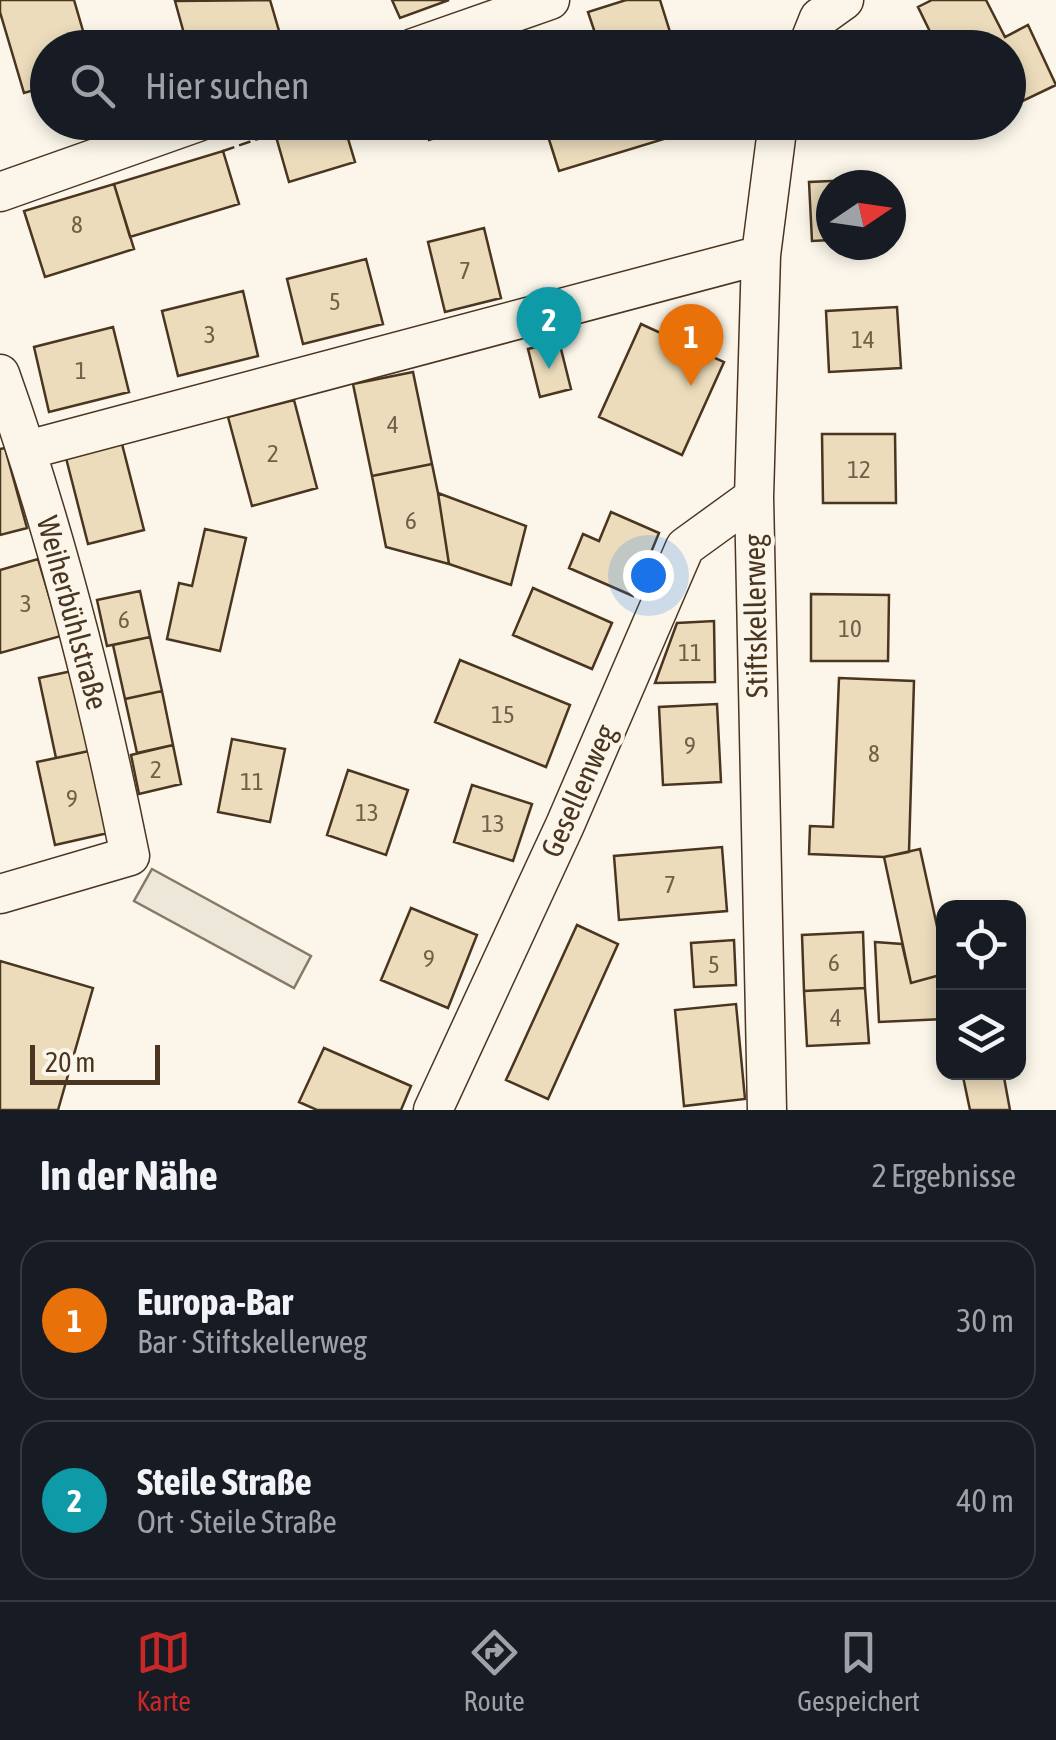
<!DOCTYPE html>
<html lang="de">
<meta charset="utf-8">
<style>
:root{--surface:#171b24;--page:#242831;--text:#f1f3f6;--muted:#9ea1a6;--line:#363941;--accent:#c62828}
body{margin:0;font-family:"Asap Condensed",sans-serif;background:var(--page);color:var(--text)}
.controls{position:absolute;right:30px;bottom:30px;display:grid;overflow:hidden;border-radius:20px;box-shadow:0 5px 15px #0003}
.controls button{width:90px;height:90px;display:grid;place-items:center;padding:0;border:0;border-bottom:2px solid var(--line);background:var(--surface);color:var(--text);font:50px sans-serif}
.compass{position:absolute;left:816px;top:170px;width:90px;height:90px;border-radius:50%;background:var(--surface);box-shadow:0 5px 15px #0003;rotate:77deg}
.scale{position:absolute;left:30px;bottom:25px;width:130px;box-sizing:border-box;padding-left:10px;border:5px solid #4a3520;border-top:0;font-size:28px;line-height:35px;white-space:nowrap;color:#4a3520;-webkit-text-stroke:8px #fbf6e9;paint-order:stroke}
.you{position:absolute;left:648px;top:575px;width:35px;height:35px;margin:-25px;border:8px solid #fff;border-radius:50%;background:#1a73e8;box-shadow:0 0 0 15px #1a73e833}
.badge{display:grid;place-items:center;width:65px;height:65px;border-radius:50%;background:var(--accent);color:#fff;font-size:32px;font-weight:700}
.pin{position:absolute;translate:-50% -82px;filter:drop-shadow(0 2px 5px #0008)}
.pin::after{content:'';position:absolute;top:52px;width:35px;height:30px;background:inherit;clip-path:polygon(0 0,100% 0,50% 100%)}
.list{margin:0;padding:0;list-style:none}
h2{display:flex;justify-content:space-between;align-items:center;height:130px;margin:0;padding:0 40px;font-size:42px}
h2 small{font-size:32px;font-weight:400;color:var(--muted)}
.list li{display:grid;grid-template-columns:65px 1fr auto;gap:30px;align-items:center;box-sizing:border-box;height:160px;margin:0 20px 20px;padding:0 20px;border:2px solid var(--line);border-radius:30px}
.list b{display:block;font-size:38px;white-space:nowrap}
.list p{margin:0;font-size:32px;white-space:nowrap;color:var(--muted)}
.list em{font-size:32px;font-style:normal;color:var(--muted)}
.icon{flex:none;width:55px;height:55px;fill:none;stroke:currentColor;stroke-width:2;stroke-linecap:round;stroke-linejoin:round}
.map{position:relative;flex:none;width:1056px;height:1110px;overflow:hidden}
.search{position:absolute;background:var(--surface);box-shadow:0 5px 15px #0003;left:30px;right:30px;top:30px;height:110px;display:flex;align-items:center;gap:25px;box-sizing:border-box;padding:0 35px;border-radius:55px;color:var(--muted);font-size:38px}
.sheet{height:490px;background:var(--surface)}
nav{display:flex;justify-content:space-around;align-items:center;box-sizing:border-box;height:140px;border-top:2px solid var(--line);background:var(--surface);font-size:28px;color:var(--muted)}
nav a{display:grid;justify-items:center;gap:5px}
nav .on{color:var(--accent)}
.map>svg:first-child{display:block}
</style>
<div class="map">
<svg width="1056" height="1110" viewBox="0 0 1056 1110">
<rect width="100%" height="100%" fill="#fbf6e9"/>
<path fill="#ede7d9" stroke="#887966" stroke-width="2.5" d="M 152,869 L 311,956 L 294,988 L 134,901 Z"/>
<path fill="#ecdcbc" stroke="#4a3520" stroke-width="2.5" d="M 0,0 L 74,0 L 88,48 L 48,48 L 48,86 L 24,93 L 0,12 Z
M 270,0 L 284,48 L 188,48 L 175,1 Z
M 392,0 L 449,0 L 400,18 Z
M 626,0 L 660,0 L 675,48 L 600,48 L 588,12 Z
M 932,0 L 986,0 L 1005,37 L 1028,25 L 1056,85 L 1008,108 L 1008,48 L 938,48 L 918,7 Z
M 310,122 L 343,122 L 355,162 L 289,182 L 275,133 Z
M 424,122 L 487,122 L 429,140 Z
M 570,122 L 698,122 L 700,128 L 559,171 L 546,130 Z
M 223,151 L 239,204 L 130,237 L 114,184 Z
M 878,179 L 878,185 L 831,185 L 831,240 L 812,241 L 809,182 Z
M 114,184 L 134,249 L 45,277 L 24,211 Z
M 484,228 L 501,298 L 445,312 L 428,242 Z
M 366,259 L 383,324 L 303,344 L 287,279 Z
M 243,291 L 258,356 L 178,376 L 162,311 Z
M 897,307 L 901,368 L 829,372 L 826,311 Z
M 641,324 L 724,362 L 682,455 L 599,417 Z
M 113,327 L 129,392 L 49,412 L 34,347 Z
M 559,341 L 571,389 L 540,397 L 528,349 Z
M 413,372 L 432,464 L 372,476 L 353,384 Z
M 294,400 L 317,488 L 252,506 L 228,417 Z
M 822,434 L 895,434 L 896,503 L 823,503 Z
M 122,444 L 144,530 L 88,544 L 66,458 Z
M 5,448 L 27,528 L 0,535 L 0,449 Z
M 432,464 L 438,493 L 449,564 L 386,547 L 372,476 Z
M 438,493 L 526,526 L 511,585 L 449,564 Z
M 611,512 L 659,533 L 633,596 L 569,568 L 583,534 L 599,541 Z
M 205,529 L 246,538 L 220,651 L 167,639 L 179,583 L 192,586 Z
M 38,559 L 61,636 L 0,653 L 0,570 Z
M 533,588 L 612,623 L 592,669 L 513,635 Z
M 140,591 L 150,637 L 107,646 L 97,600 Z
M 811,594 L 889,595 L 888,661 L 811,661 Z
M 714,621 L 715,682 L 655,683 L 677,623 Z
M 150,637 L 162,691 L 125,699 L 113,645 Z
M 460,660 L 570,705 L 546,767 L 435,722 Z
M 72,671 L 89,751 L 56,758 L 39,678 Z
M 839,678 L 914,681 L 909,852 L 884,857 L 809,854 L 810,826 L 833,827 Z
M 162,691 L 173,745 L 137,753 L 125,699 Z
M 717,704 L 721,782 L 663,785 L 659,707 Z
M 232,739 L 285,749 L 270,822 L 218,812 Z
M 173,745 L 181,784 L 139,794 L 131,755 Z
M 89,751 L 108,833 L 55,845 L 37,762 Z
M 348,770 L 408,790 L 386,855 L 327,835 Z
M 472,785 L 532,804 L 513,861 L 454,842 Z
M 722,847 L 727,911 L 619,920 L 614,856 Z
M 920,849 L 944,958 L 944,974 L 911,983 L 884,857 Z
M 411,908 L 477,935 L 448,1008 L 381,980 Z
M 577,925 L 618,944 L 548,1099 L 506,1080 Z
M 863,932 L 865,988 L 804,991 L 802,935 Z
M 734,940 L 736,985 L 694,987 L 691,943 Z
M 875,942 L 902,944 L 911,983 L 944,974 L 944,1019 L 879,1022 Z
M 0,961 L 93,988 L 58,1110 L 0,1110 Z
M 865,988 L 869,1043 L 807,1046 L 804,991 Z
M 736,1004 L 745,1099 L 684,1106 L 675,1010 Z
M 324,1048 L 411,1086 L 401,1110 L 317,1110 L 299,1102 Z
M 962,1072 L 1003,1072 L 1010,1110 L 970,1110 Z"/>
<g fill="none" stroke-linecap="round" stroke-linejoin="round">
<defs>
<path id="street" d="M 413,48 L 550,0
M 807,48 L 819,18 L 844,0
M 0,192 L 198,122
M 0,374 C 56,531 97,693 130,856 L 0,894
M 27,450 L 761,255
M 433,1110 L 565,825 L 685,547 L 754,497
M 767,1110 L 754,497 L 761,255 L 778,122"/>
</defs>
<use href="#street" stroke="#4a3520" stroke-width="41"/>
<use href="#street" stroke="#fbf6e9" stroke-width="38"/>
<path stroke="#4a3520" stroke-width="2.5" stroke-dasharray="12 5" stroke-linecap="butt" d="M 223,151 L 275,133"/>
</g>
<g text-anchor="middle" stroke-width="8" stroke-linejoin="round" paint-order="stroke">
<g font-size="25" fill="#725f47">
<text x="77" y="233">8</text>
<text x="465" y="279">7</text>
<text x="335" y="310">5</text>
<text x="210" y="343">3</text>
<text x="863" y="348">14</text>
<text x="81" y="379">1</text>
<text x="393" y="433">4</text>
<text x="273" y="462">2</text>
<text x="859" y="478">12</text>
<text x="411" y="529">6</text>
<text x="26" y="612">3</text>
<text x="124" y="628">6</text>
<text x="850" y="637">10</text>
<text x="690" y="661">11</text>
<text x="503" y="723">15</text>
<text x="690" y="754">9</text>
<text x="874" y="762">8</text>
<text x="156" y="778">2</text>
<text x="252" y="790">11</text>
<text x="72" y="807">9</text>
<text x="367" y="821">13</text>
<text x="493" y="832">13</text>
<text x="670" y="893">7</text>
<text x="429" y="967">9</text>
<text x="834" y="971">6</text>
<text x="714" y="973">5</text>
<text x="836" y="1026">4</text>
</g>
<g font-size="30" fill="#4a3520" stroke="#fbf6e9">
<text transform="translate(72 613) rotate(75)" y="10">Weiherbühlstraße</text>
<text transform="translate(756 616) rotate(-91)" y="10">Stiftskellerweg</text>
<text transform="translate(579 791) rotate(-66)" y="10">Gesellenweg</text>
</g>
</g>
</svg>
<div class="controls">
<button><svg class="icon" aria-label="locate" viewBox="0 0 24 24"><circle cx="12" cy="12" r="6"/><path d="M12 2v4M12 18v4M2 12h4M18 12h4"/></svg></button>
<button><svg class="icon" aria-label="layers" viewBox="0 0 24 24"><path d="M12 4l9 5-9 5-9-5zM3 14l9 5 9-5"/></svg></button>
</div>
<svg class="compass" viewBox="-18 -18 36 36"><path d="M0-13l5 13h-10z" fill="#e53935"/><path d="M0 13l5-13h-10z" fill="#9ea1a6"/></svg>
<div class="scale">20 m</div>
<div class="you"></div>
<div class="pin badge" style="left:691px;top:386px;background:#e8710a">1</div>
<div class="pin badge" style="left:549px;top:369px;background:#0f9aa8">2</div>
<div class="search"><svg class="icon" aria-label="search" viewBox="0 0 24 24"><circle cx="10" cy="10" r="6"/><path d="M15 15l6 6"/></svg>Hier suchen</div>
</div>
<section class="sheet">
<h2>In der Nähe<small>2 Ergebnisse</small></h2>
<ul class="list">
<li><span class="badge" style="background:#e8710a">1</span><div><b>Europa-Bar</b><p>Bar · Stiftskellerweg</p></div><em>30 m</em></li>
<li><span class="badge" style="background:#0f9aa8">2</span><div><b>Steile Straße</b><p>Ort · Steile Straße</p></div><em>40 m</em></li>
</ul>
</section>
<nav>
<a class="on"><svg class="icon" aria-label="map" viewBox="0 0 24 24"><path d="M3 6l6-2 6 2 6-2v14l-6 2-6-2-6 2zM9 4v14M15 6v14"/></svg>Karte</a>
<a><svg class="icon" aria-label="directions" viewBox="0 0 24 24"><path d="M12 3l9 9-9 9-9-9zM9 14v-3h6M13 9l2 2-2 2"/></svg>Route</a>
<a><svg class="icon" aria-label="saved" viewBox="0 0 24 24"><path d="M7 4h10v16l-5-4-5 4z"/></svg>Gespeichert</a>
</nav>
